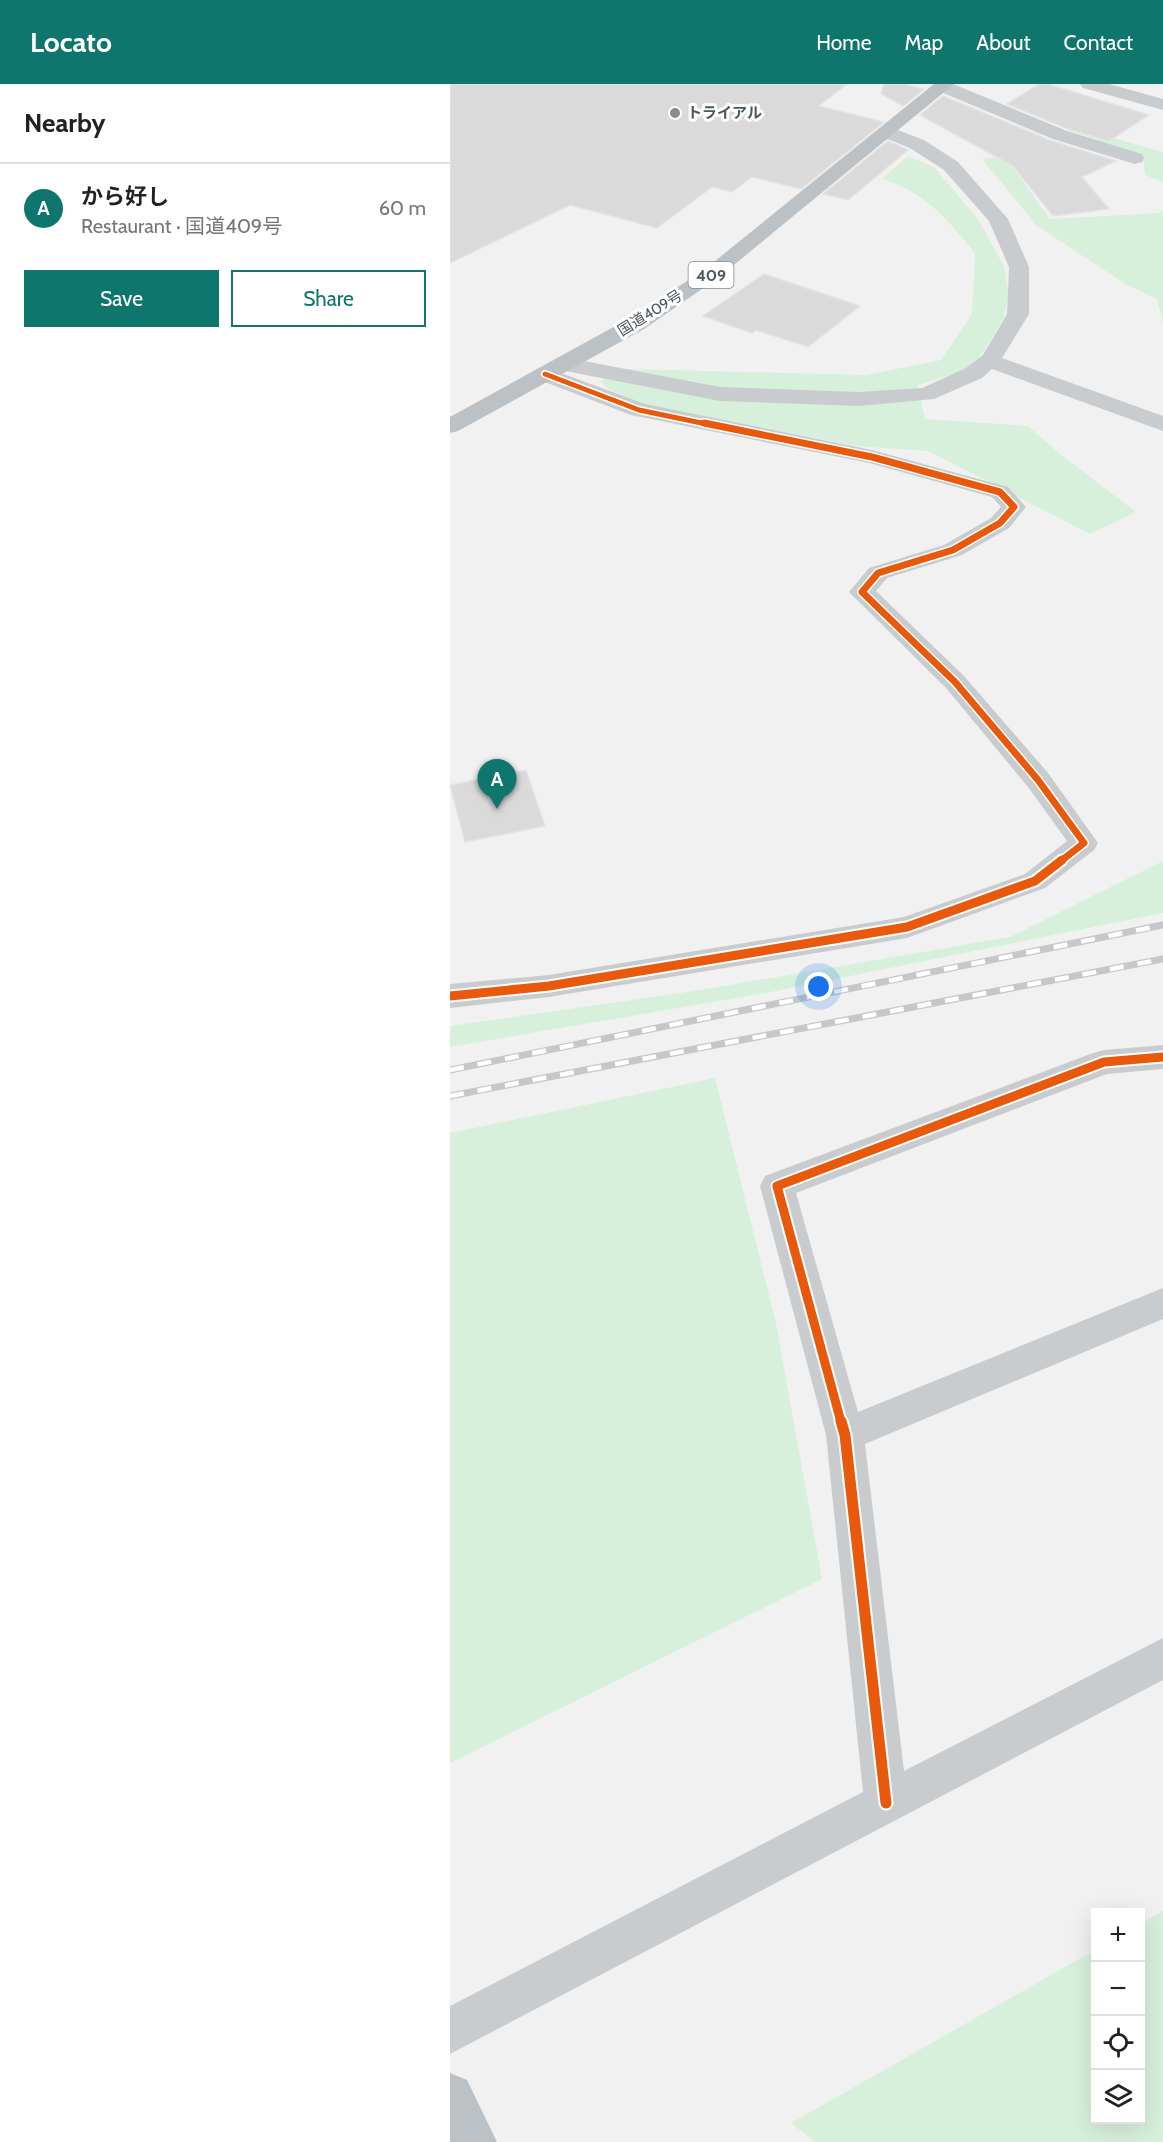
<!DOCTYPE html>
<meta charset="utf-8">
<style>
:root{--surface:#fff;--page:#f2f2f2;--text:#222;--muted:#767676;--line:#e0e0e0;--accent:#0f766e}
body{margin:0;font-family:Cabin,"Noto Sans JP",sans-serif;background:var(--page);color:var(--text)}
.controls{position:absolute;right:18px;bottom:18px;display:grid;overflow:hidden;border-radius:0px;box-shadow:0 6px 24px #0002}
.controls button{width:54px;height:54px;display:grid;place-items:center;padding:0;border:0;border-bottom:2px solid var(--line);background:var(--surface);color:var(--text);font:30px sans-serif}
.you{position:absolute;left:369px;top:903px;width:21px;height:21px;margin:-15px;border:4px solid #fff;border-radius:50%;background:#1a73e8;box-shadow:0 0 0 9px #1a73e833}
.badge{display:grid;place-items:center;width:39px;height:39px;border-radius:50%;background:var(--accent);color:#fff;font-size:20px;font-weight:700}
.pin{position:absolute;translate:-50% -50px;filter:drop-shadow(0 2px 3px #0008)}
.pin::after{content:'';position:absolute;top:32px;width:21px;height:18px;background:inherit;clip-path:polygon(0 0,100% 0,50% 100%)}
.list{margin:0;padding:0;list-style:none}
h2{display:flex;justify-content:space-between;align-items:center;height:78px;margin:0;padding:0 24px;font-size:26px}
h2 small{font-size:20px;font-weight:400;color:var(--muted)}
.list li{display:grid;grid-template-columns:39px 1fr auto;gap:18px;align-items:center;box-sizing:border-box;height:90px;padding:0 24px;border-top:2px solid var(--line)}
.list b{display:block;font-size:22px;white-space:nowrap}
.list p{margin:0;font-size:20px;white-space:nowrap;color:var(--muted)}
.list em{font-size:20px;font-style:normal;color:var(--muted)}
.actions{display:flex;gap:12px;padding:18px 24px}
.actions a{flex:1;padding:14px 0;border:2px solid var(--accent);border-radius:0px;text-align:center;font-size:21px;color:var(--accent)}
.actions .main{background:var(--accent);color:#fff}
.icon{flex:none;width:33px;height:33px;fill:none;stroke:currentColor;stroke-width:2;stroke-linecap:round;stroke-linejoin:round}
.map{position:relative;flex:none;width:713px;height:2058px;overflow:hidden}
header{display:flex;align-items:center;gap:36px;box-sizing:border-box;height:84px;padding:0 30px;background:var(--accent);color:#fff}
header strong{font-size:28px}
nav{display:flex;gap:33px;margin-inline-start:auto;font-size:21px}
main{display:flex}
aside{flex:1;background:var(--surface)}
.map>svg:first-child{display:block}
</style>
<header>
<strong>Locato</strong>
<nav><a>Home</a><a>Map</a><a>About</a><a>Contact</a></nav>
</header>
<main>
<aside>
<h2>Nearby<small></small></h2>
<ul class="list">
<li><span class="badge">A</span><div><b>から好し</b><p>Restaurant · 国道409号</p></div><em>60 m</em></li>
</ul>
<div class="actions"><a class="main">Save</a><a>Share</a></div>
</aside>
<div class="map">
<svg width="713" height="2058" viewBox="0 0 713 2058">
<rect width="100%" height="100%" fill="#f2f1f1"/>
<path fill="#d7f0dc" d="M 618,46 L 635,46 L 713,68 L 713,98 L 695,91 L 693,72 Z
M 458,72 L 484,83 L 528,135 L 554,182 L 559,211 L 553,235 L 536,264 L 519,285 L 468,301 L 475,335 L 578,342 L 610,370 L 686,428 L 640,450 L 478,367 L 406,362 L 249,332 L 192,320 L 158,305 L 150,297 L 179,285 L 416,291 L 491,276 L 522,230 L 525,169 C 497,135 475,108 432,95 Z
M 555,72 L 600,135 L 710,129 L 713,124 L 713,238 L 707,215 L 677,201 L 587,142 L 532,75 Z
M 713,777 L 713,829 L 316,909 L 0,963 L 0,942 L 244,907 L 560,853 Z
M 265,994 L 326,1239 L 372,1495 L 0,1679 L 0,1049 Z
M 713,1827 L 713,2058 L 365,2058 L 341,2039 L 645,1866 L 646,2036 L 690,2036 L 691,1840 Z"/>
<path fill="#dadada" stroke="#e3e3e4" stroke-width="1.5" d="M 0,0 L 397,0 L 369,22 L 434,38 L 351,105 L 302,93 L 282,108 L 262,103 L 207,144 L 120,121 L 0,179 Z
M 434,0 L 454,0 L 474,5 L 453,22 L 431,10 Z
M 589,0 L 598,0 L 699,31 L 659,57 L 618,45 L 557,20 Z
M 493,12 L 602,57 L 666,77 L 632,93 L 659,125 L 603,132 L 563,82 L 470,31 Z
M 438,57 L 458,66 L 398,116 L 373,110 Z
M 314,190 L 410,222 L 358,263 L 306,246 L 302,249 L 253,232 Z
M 76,686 L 95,742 L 15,758 L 0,701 Z"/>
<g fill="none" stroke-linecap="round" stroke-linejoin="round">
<path fill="#c9ccce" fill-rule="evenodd" d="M 485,0 L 503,0 L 617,47 L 692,70 L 694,74 L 692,78 L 685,80 L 603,55 L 486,6 Z
M 630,0 L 659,0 L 713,15 L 713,26 L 633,4 Z
M 437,42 L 474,56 L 508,78 L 558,135 L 579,183 L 579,230 L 552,274 L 713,332 L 713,347 L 542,285 L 532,294 L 484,315 L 409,322 L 270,317 L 105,285 L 102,280 L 105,275 L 113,273 L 270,303 L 409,308 L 472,304 L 516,284 L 533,271 L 557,230 L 559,183 L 539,137 L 494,86 L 460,64 L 430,52 L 428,48 L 430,44 Z
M 95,283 L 195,320 L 422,366 L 558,403 L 576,423 L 559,444 L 512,471 L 437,494 L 426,507 L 514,592 L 598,689 L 648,759 L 644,766 L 595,804 L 457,854 L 99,913 L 0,924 L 0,900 L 99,891 L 454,833 L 575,790 L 617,757 L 578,703 L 496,604 L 399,508 L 419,484 L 494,461 L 541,434 L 551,423 L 542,413 L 419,379 L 181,331 L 87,295 L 84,290 L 87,285 Z
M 713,961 L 713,985 L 657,990 L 346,1109 L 408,1328 L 713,1204 L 713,1235 L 415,1360 L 454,1687 L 713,1554 L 713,1596 L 0,1970 L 0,1922 L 413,1708 L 376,1351 L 310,1102 L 315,1092 L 643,969 L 654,966 Z"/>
<path fill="#bcc1c5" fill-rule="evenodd" d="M 484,0 L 504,0 L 268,194 L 194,245 L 8,347 L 0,349 L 0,333 L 178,235 L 254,186 Z
M 0,1989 L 17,1996 L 47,2058 L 0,2058 Z"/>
<defs>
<path id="rail" d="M 0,986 L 713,841
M 0,1012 L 713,875"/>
</defs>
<use href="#rail" stroke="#c5c7c9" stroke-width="7"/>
<use href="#rail" stroke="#fff" stroke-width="4.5" stroke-dasharray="14" stroke-linecap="butt"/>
<defs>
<path id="cycleway-far3" d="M 95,290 L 189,326 L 261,341"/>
<path id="cycleway-far2" d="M 254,339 L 422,373 L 550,408 L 564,423 L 550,439 L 503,466 L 428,489 L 412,508 L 505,598 L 588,696 L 634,759 L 611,777"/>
<path id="cycleway-far1" d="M 0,912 L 99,902 L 457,843 L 585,797 L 612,776
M 391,1338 L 327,1102 L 654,978 L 713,973"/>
<path id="cycleway" d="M 391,1337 L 395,1351 L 436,1719"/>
</defs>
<use href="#cycleway-far3" stroke="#fff" stroke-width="8"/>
<use href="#cycleway-far2" stroke="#fff" stroke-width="10"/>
<use href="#cycleway-far1" stroke="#fff" stroke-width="13"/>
<use href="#cycleway" stroke="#fff" stroke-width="15"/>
<use href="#cycleway-far3" stroke="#e8590c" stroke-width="5"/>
<use href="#cycleway-far2" stroke="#e8590c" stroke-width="7"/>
<use href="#cycleway-far1" stroke="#e8590c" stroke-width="9"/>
<use href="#cycleway" stroke="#e8590c" stroke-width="11"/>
</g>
<circle fill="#848d91" stroke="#fff" stroke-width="2" cx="225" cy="29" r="6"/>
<g text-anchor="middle" stroke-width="6" stroke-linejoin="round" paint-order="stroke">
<g font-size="15" font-weight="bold" fill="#49575e" stroke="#fff" text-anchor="start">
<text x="237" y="34">トライアル</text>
</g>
<g font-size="15" fill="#49575e" stroke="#fff">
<text transform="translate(200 229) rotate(-32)" y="5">国道409号</text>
</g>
<rect fill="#fff" stroke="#80898e" stroke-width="1.5" x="238.5" y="178" width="45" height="26" rx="4.5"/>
<g font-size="16" font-weight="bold" fill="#49575e">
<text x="261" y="197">409</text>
</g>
</g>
</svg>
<div class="controls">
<button>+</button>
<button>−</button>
<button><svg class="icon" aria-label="locate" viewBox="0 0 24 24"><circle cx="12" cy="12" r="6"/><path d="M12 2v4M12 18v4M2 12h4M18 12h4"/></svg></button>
<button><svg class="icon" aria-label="layers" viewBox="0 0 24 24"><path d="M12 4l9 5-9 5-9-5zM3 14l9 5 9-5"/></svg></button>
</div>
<div class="you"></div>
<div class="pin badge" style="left:47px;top:725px">A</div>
</div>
</main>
